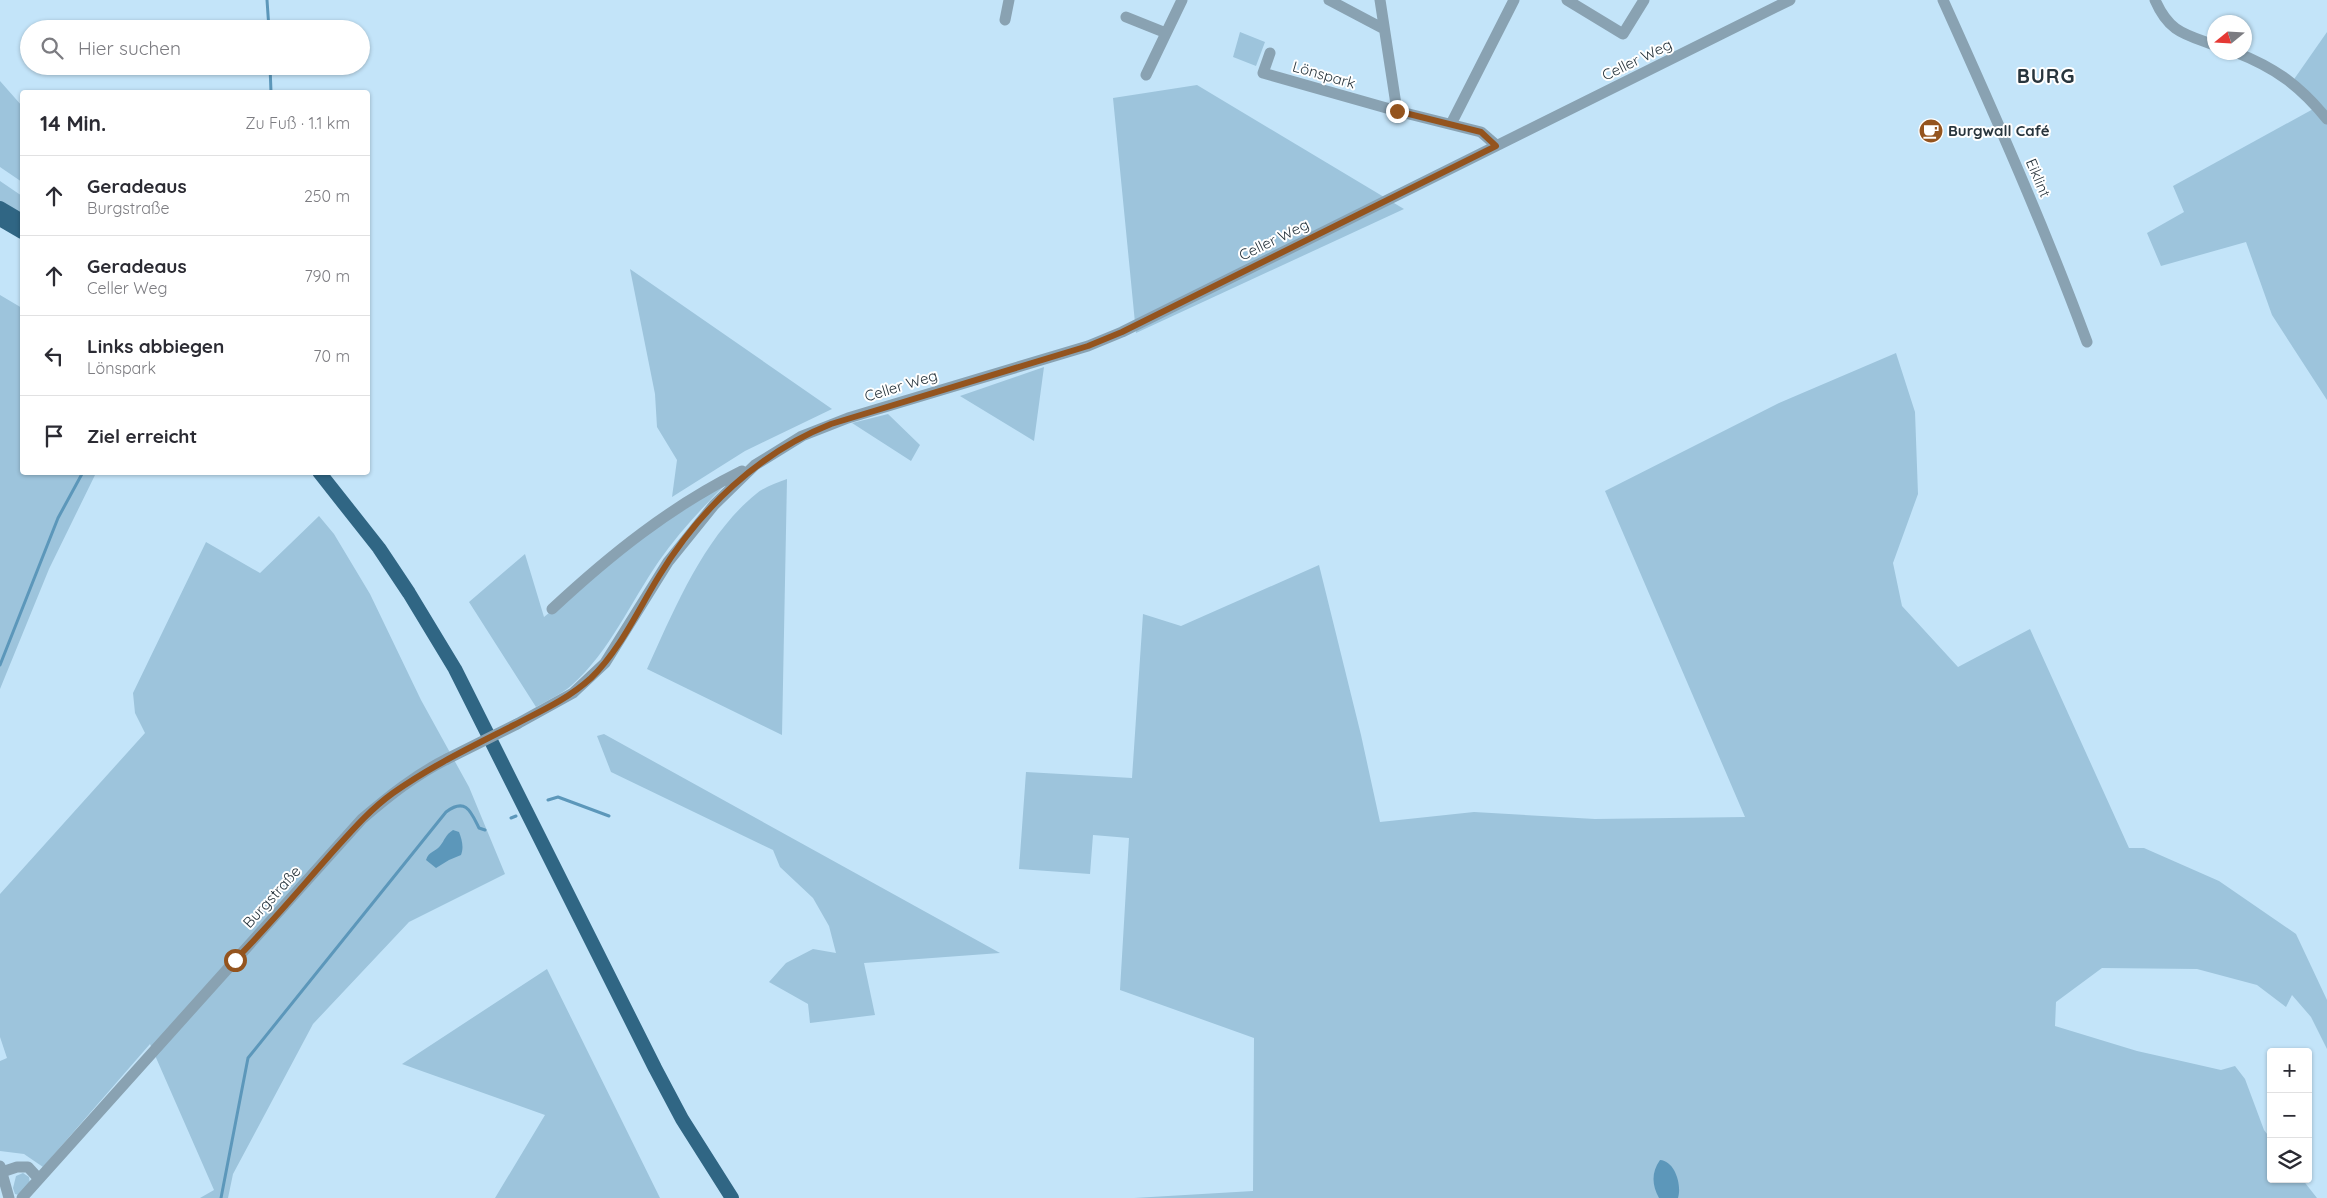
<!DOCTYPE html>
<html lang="de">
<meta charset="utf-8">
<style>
:root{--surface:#fff;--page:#f7f7f7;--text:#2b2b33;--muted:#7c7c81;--line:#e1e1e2}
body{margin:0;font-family:Quicksand,sans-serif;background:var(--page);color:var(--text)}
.controls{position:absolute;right:15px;bottom:15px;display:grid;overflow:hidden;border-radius:5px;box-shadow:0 1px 4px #0004}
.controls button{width:45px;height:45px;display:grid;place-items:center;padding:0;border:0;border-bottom:1px solid var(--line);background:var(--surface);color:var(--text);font:25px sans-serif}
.compass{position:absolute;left:2207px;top:15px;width:45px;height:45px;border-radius:50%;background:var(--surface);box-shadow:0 1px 4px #0004;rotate:252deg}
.stop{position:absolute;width:15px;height:15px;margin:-11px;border:4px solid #94541e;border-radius:50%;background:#fff}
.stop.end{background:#94541e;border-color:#fff;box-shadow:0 1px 5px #0008}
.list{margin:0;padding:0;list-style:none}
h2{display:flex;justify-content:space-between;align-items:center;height:65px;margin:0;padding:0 20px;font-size:21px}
h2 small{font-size:16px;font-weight:400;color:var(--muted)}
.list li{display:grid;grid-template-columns:32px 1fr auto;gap:15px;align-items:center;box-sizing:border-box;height:80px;padding:0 20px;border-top:1px solid var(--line)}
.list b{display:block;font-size:19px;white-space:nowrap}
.list p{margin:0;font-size:16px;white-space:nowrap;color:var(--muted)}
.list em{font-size:16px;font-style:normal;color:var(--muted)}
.icon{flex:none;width:28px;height:28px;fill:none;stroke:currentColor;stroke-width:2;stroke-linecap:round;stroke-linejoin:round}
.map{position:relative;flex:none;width:2327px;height:1198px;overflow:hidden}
.search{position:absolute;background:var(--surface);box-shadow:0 1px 4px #0004;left:20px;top:20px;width:350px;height:55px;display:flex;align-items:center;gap:12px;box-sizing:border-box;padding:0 18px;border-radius:28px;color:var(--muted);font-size:19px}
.panel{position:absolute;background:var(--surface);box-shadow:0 1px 4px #0004;left:20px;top:90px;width:350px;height:385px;border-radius:5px}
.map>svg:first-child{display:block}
</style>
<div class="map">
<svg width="2327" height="1198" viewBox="0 0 2327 1198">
<rect width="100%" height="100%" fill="#c3e4f9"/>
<path fill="#9dc4dc" d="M 1240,32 L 1265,42 L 1256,66 L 1233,57 Z
M 2327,32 L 2327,400 L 2272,315 L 2246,242 L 2161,266 L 2147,233 L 2184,212 L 2173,186 L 2315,108 L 2290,85 Z
M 0,81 L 22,106 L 22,182 L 0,167 Z
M 1197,85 L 1404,209 L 1136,333 L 1113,98 Z
M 0,181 L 22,196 L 22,218 L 0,204 Z
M 630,269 L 832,409 L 745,451 L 672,497 L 677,460 L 657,427 L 655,394 Z
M 0,295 L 22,308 L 22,472 L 96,473 L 49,569 L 0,689 Z
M 1896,353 L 1915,412 L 1918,494 L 1893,563 L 1902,606 L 1958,667 L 2030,629 L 2129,848 L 2144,848 L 2219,881 L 2296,934 L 2327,1000 L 2327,1049 L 2311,1017 L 2292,995 L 2286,1007 L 2257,985 L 2197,969 L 2102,968 L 2056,1002 L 2055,1026 L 2137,1051 L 2177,1060 L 2221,1070 L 2235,1066 L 2245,1079 L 2264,1130 L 2271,1139 L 2271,1179 L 2302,1179 L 2317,1198 L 1134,1198 L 1253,1191 L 1254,1038 L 1120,990 L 1129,838 L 1093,835 L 1090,874 L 1019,869 L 1026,772 L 1132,778 L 1143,614 L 1181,626 L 1319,565 L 1361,735 L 1380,822 L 1474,812 L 1595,819 L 1745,817 L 1605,491 L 1779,403 Z
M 1044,367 L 1034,441 L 960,396 Z
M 888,414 L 920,445 L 911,461 L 852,423 Z
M 787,479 L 782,735 L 647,669 C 674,610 704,536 756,494 C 764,487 777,483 787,479 Z
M 729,481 C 704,506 679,532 659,561 C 630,603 610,651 572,685 C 562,694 548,700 536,707 L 469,602 L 525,554 L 544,617 L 648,533 Z
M 319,516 L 334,534 L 370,594 L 421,700 L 469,787 L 505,874 L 409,922 L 313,1024 L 233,1174 L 228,1198 L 200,1198 L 214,1190 L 150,1044 L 43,1167 L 24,1154 L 0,1151 L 0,1061 L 7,1058 L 0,1037 L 0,894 L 145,733 L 135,713 L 133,693 L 206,542 L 260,573 Z
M 604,734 L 1000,953 L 864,963 L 875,1015 L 810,1023 L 808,1004 L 769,982 L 786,963 L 813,949 L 836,953 L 829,926 L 813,898 L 780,867 L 773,850 L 611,772 L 597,736 Z
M 547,969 L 660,1198 L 495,1198 L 545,1115 L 402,1064 Z
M 23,1173 L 29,1177 L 30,1185 L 19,1195 L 15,1194 L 13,1188 L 16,1176 Z"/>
<path fill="#5c97ba" d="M 453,830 L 459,832 C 462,840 464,847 461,855 L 449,860 L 436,868 L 426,860 C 429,851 435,852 440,846 C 445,840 445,835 453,830 Z
M 1660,1160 C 1675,1161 1682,1185 1678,1198 L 1659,1198 C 1652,1185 1651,1173 1660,1160 Z"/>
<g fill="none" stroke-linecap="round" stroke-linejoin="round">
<path stroke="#5c97ba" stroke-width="3" d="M 267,0 L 269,29
M 270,66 L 271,92
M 0,665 L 58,518 L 83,472
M 548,800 L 558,797 L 609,816
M 511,818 L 516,816
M 221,1198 L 248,1058 L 446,812 C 466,797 471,812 479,828 L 485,830"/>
<path stroke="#89a2b2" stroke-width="11" d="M 1329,0 L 1384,29
M 1380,0 L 1397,111 L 1481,132 L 1496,145
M 1567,0 L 1623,34 L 1644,0
M 1943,0 C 1994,113 2044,226 2087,342
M 2155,0 C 2169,32 2184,34 2214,45
M 1126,17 L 1166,33
M 1005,20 L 1009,0
M 2235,52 C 2276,68 2300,86 2327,119
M 1270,53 L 1263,73 L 1397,111
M 1146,75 L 1182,0
M 1451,124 L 1514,0
M 552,609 C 610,555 671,506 742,471
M 517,724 L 573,693 L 605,663 L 668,562 L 714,505 L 755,465 L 802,436 L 848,418 L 1088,346 L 1122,332 L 1790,0
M 0,1166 L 9,1198
M 2,1172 L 17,1167 L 28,1167 L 39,1179
M 22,1198 L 362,819 C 389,796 415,775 447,759"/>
<path stroke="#306684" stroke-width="14" d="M 0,208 L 22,221
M 0,219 L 22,232
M 319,472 L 379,548 L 409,593 L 455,669 L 655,1068 L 682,1119 L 732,1198"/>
<path stroke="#89a2b2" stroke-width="11" d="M 447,759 L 517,724"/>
</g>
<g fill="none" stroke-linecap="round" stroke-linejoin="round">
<path stroke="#94541e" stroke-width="6" d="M 235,960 C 268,927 298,891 329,856 C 349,834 368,811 393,793 C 431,766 473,746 514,725 C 541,711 568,699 591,678 C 620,650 638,610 659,576 C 700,509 758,453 831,424 L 1088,346 L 1122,332 L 1496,146 L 1481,132 L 1397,111"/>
</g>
<defs>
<symbol id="cafe-disc" viewBox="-11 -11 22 22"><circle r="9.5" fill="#94541e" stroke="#fff"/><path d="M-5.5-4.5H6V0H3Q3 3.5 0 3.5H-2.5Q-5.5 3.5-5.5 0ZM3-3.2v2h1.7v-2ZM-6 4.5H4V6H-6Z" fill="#fff"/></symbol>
</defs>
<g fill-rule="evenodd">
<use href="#cafe-disc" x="1917" y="117" width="28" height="28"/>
</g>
<g text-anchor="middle" stroke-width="4" stroke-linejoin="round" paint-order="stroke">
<g font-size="15" fill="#28353d" stroke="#fff">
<text transform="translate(1637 60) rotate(-26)" y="5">Celler Weg</text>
<text transform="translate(1324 75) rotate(16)" y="5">Lönspark</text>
<text transform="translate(2038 178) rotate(67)" y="5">Eiklint</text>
<text transform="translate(1274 240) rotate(-26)" y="5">Celler Weg</text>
<text transform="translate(901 386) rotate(-17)" y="5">Celler Weg</text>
<text transform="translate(272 897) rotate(-48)" y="5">Burgstraße</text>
</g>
<g font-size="15" font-weight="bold" fill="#28353d" stroke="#fff" text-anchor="start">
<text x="1948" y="136">Burgwall Café</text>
</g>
<g font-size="20" font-weight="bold" letter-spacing="1" fill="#28353d" stroke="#fff">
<text x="2046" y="83">BURG</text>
</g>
</g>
</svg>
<div class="controls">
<button>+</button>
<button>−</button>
<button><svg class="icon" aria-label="layers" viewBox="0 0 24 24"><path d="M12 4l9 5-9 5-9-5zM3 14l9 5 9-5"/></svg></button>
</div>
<svg class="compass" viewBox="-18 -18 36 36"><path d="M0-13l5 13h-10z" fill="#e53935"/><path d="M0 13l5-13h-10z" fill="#7c7c81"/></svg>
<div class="stop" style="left:235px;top:960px"></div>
<div class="stop end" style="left:1397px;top:111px"></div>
<div class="search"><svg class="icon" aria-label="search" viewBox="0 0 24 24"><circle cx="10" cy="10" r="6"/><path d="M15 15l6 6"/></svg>Hier suchen</div>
<section class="panel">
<h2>14 Min.<small>Zu Fuß · 1.1 km</small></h2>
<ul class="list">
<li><svg class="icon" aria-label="ahead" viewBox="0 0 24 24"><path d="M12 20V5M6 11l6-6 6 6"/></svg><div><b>Geradeaus</b><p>Burgstraße</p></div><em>250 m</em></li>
<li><svg class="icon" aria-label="ahead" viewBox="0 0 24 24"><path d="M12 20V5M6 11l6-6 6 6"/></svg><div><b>Geradeaus</b><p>Celler Weg</p></div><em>790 m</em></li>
<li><svg class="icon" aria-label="left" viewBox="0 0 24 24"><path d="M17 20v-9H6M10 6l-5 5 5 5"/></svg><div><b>Links abbiegen</b><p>Lönspark</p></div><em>70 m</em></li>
<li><svg class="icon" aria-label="arrive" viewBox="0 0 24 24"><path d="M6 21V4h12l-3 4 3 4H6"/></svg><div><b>Ziel erreicht</b></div></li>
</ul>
</section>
</div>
